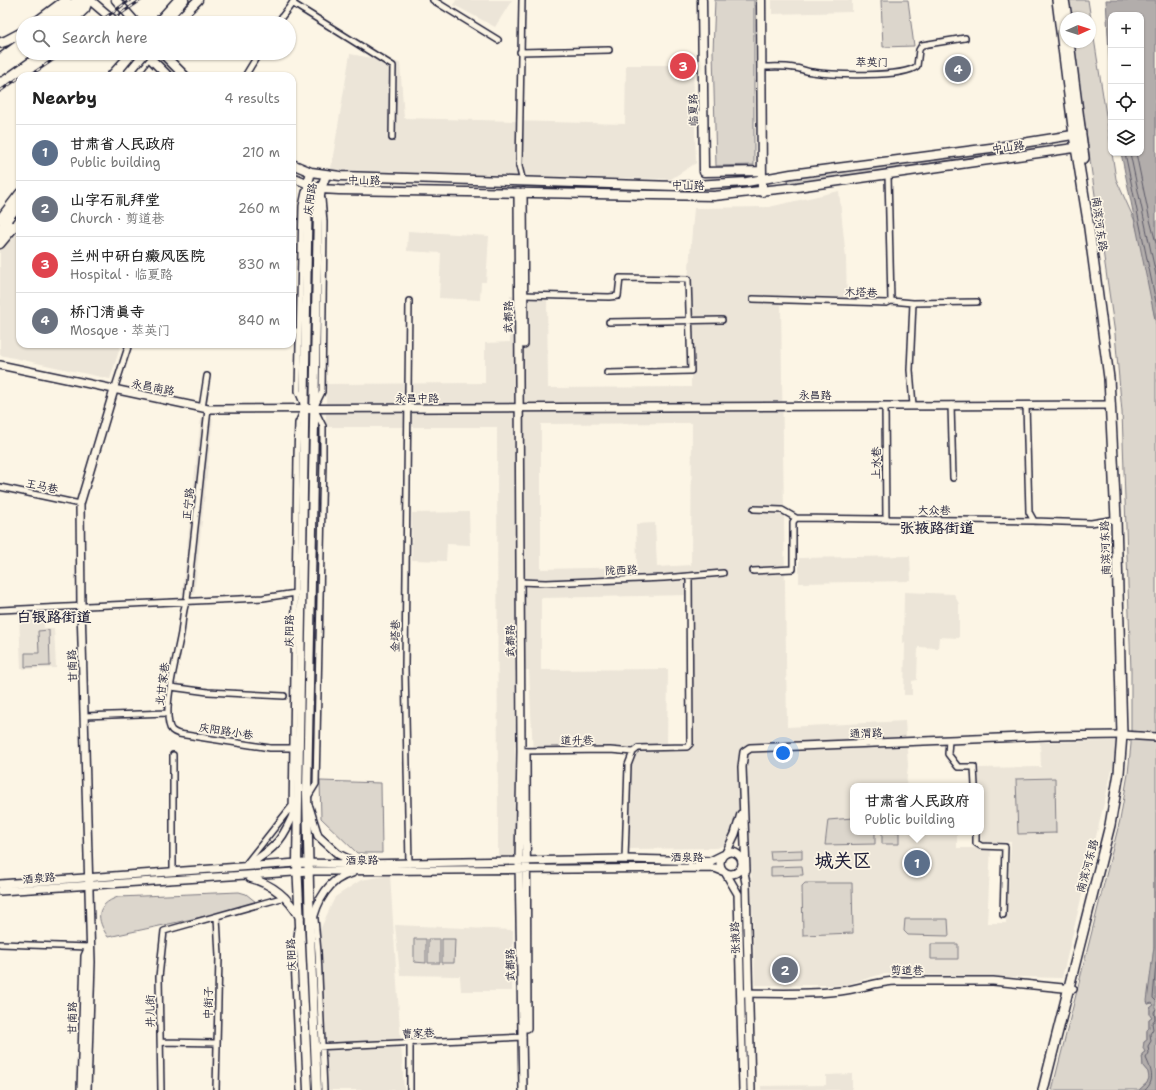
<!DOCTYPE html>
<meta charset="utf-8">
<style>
:root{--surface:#fff;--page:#f2f2f2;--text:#222;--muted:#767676;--line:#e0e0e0;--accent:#ea580c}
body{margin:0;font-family:"Shantell Sans","LXGW WenKai TC",sans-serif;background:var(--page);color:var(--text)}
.controls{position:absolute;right:12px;top:12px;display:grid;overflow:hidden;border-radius:8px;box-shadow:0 1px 3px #0004}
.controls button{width:36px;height:36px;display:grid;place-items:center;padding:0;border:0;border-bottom:1px solid var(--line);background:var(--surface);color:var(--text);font:20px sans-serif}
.compass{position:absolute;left:1060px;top:12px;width:36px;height:36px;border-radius:50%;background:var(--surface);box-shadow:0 1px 3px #0004;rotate:87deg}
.you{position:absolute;left:783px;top:753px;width:14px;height:14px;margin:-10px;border:3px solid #fff;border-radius:50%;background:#1a73e8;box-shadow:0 0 0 6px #1a73e833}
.badge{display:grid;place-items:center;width:26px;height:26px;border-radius:50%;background:var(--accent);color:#fff;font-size:13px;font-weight:700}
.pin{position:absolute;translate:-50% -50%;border:2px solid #fff;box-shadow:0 1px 4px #0006}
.popup{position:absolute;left:850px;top:783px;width:134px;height:52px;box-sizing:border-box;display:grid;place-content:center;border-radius:8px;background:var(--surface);filter:drop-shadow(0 1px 3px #0005);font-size:13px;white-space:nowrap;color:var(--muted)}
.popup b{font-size:15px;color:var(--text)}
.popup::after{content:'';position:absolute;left:50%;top:100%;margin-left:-8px;border:8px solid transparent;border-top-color:var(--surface)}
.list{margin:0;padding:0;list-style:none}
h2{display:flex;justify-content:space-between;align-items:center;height:52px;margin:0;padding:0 16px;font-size:17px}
h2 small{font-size:13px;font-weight:400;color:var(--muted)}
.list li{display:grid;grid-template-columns:26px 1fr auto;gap:12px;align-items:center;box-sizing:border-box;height:56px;padding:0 16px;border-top:1px solid var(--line)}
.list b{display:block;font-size:15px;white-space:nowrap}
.list p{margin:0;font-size:13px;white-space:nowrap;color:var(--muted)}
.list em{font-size:13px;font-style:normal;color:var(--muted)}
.icon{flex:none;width:22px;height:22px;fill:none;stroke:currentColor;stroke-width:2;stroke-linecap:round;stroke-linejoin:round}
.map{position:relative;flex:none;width:1156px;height:1090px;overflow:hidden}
.search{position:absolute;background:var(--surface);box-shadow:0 1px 3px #0004;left:16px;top:16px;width:280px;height:44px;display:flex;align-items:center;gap:10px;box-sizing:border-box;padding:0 14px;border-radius:22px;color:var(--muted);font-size:15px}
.panel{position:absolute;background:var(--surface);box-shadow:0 1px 3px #0004;left:16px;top:72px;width:280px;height:276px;border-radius:12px}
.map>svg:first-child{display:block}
</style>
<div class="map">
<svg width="1156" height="1090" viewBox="0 0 1156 1090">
<rect width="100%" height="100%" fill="#fcf5e5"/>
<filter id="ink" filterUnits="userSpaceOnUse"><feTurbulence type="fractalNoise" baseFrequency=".025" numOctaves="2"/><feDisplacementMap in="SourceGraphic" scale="8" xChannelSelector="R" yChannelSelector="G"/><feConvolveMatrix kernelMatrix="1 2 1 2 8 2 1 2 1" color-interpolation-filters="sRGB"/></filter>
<g filter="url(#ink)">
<path fill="#ece5d8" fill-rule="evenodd" d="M 456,0 L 512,0 L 495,27 L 454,5 Z
M 772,0 L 852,0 L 852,12 L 772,14 Z
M 350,54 L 400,63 L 404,118 L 625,124 L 626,65 L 693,65 L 696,163 L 671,179 L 330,174 Z
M 839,191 L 846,258 L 847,303 L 781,305 L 787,727 L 905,721 L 908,765 L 906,786 L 853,786 L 853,832 L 957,832 L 957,848 L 991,848 L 987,923 L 1006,923 L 1011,842 L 981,842 L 981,786 L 979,786 L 979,768 L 1041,767 L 1040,742 L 1119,741 L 1062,978 L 882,974 L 845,985 L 755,985 L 750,835 L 717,848 L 628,849 L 630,770 L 637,748 L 627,753 L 533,755 L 529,670 L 515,671 L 515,856 L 498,856 L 497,427 L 326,427 L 326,384 L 485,383 L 485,343 L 510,342 L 510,296 L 547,296 L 548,388 L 691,387 L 691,321 L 688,279 L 694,208 L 769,207 ZM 692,423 L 691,565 L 657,567 L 655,523 L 636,524 L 637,567 L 541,569 L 541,424 ZM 691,595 L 691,749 L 667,748 L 668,669 L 541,670 L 541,598 Z
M 20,227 L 20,344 L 121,344 L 110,379 L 0,355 L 0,251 Z
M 408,231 L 489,236 L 486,282 L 481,282 L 480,300 L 439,298 L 441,253 L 407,251 Z
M 201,417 L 213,418 L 194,595 L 182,594 Z
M 469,512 L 470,545 L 447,544 L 446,561 L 412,560 L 412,513 Z
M 910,556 L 911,581 L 799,583 L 799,558 Z
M 904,592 L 954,594 L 959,604 L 959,638 L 939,637 L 938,648 L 918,647 L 917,680 L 912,681 L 912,695 L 904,695 L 905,643 L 903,643 Z
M 43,613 L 44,628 L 54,628 L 56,668 L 21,669 L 19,614 Z
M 390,875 L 404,1090 L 327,1090 L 320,930 L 335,897 L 361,880 Z
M 395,925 L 513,930 L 512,991 L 461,991 L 460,976 L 400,975 Z
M 852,1074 L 852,1090 L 761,1090 L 761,1086 L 826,1085 L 826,1075 Z"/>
<path fill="#dcd6cc" stroke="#7f7c84" d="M 715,0 L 754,0 L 754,165 L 716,166 L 713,52 Z
M 881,0 L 908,0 L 914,46 L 883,47 Z
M 1068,0 L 1088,0 L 1116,179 L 1134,219 L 1141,243 L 1156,324 L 1156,849 L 1154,855 L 1154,947 L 1148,1004 L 1152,1003 L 1154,1005 L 1150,1008 L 1150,1014 L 1152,1017 L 1149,1019 L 1149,1028 L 1147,1031 L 1147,1040 L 1144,1042 L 1145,1052 L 1142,1054 L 1143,1066 L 1148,1072 L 1149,1078 L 1147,1083 L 1139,1090 L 1052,1090 L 1120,820 L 1128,774 L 1131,744 L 1131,671 L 1122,412 L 1115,334 L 1073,42 L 1090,42 L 1090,18 L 1070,18 Z
M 1052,143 L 1053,148 L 789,184 L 788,178 Z
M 49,630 L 50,666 L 25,667 L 25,653 L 39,653 L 38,631 Z
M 1055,778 L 1056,833 L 1018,834 L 1016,779 Z
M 320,781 L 381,783 L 382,853 L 357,853 L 321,818 Z
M 853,818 L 853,832 L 875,832 L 875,844 L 825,845 L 828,820 Z
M 882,832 L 899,832 L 899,844 L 882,844 Z
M 802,850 L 802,859 L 771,860 L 770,851 Z
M 802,866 L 803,875 L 771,876 L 771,867 Z
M 805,883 L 852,883 L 853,933 L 803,935 L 802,886 Z
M 239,892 L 246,894 L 256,902 L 253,906 L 108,937 C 96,919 95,905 118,897 Z
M 905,919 L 948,919 L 949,936 L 908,935 L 904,931 Z
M 414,939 L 426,939 L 426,963 L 414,962 Z
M 428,939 L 440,939 L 440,963 L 428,963 Z
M 442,939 L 455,939 L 454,963 L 442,963 Z
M 931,944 L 958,944 L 958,959 L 931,959 Z"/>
<path fill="#b2adab" stroke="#78757e" d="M 1106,0 L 1156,0 L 1156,324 L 1121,153 L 1141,153 L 1141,15 L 1111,15 L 1111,90 Z
M 1156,849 L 1156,1090 L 1139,1090 L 1147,1083 L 1149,1078 L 1148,1072 L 1143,1066 L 1142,1054 L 1145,1052 L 1143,1048 L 1144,1042 L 1147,1040 L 1147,1030 L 1149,1028 L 1149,1019 L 1152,1017 L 1150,1014 L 1150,1008 L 1154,1005 L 1152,1003 L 1148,1004 L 1147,1001 L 1154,947 L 1154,855 Z"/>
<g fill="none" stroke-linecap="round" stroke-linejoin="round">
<path stroke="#5c5a68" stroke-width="1" d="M 1125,153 L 1156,302
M 1130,153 L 1156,275
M 1136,153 L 1149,216 L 1156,243
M 1156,963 L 1153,998 L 1156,1001
M 1145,1090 C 1156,1081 1151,1069 1146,1058 L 1149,1053 L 1148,1046 L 1151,1041 L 1150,1034 L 1153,1029 L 1152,1023 L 1155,1019 L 1154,1012 L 1156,1009"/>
<defs>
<path id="minor" d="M 433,0 L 498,40
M 522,0 L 519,166 L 523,182
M 292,3 L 393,66 L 392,138
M 277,23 L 294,1
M 520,52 L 609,50
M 761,67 C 772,67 784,66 794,68 C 801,68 806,72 812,72 C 832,75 904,78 917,66 L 919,50 L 922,45 L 965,38
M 245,76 L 259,53
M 521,295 L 609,297 L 618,296 L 620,278 L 688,279 L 691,371 L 607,373
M 753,299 L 887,303 L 891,301 L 888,175
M 891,301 L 913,303 L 977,302
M 609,322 L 722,320
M 292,331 L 299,331
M 114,390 L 129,344
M 303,403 L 298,391 L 302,206 L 305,192
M 913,405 L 910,370 L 913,303
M 951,405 L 953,478
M 1026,405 L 1029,512 L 1034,521
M 885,406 L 886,520
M 202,408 L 207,376
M 208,409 L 187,600 C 182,611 183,621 181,633 C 177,656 164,702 169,724 C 170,730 173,732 179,734 L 270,748 L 295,748
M 0,487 L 80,504
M 754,509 L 782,510 L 796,518 L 1034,521 L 1091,523 L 1116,519
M 753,571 L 793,569 L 793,522 L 796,518
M 520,582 L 546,583 L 664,578 L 723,573
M 0,610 L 263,598 L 296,593
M 171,687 L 208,692 L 284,696
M 84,716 L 168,713
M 949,740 L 948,754 L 958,767 L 974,767 L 975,786
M 522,751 L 610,750 L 633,752
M 308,797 L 316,784 L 323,459 L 323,426 L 314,408 L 322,392 L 324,222 L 322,199
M 292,815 L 297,456 L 298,423 L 303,412
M 976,832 L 976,843 L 981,846 L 1005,847 L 1003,915
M 625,859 L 628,765 L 633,752 L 638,748 L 687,747 L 690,744 L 689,576
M 246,864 L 291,807
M 409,864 L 405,666 L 409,301
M 173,871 L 173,755
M 315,919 L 318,952 L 324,1090
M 298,929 L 294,960 L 300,1090
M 0,944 L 89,947
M 161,1042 L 217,1043
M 410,1043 L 410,1090
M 315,1047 L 523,1037
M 161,1090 L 159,977 L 164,931 L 285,897
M 216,1090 L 219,956 L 217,917"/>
<path id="tertiary" d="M 0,365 L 208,409 L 1111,405
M 726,853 L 735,834 L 741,814
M 746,871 L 742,767 L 744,752 L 750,748 L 1048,736 L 1122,735
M 741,993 C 774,993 807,995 840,991 C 860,989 878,981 898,981 L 993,981 L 1073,989
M 81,1090 L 85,956 L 89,947
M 87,1090 L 91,962 L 81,607 L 80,504 L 114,390"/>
<path id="secondary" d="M 518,192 L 521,751 L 519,862 L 523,1090
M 523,192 L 524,344
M 1122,735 L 1156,737
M 526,752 L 527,1028
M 309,807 L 318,836 L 338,854 L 354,862
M720 863a11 11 0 1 1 22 0a11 11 0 1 1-22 0Z
M 742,862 L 746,883 L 751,1090
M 246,866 C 277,848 284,838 297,806
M 250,878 C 272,884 289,898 300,918
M 0,884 L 297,863 L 362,864 L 625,859 L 711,861 L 723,855
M 0,891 L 309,871 L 715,868 L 725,872 L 738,894 L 743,1090
M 312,924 C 316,902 329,878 352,873"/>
<path id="primary" d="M 90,0 L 117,23
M 116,0 L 136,23
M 702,0 L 704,172
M 761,0 L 762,192
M 57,23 L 86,0
M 70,23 L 85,9 L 88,1
M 157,23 L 178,0
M 164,23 L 184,0
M 175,23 L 198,0
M 145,53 L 168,76
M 162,53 L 185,76
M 0,65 L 23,48
M 0,72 L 27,53
M 111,76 L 132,53
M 119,76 L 139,53
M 134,76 L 150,54
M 292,164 L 311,172 L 340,176 L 676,186 L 747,182 L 791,174 L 998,147 L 1079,134
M 704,172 L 762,171
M 292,177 L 321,189 L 339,190 L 714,196 L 797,187 L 1081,147
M 0,219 L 20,193
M 0,229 L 20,203
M 0,237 L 9,225
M 0,244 L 20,220
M 308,1090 L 297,863 L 308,183 L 311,172
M 317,1090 L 310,934 L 307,793 L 318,210 L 321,189 L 326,175"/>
<path id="trunk" d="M 1064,0 L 1067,18
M 35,23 L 66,0
M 48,23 L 67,7 L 80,0
M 1069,42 L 1084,158
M 0,43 L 6,41 L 23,32
M 0,59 L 23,42
M 1043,1090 L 1110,825 L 1119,773 L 1122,735 L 1116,519 L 1109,378 L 1088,221 L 1074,135 L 1057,0"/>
</defs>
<use href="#minor" stroke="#22223b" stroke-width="8"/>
<use href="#tertiary" stroke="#22223b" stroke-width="10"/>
<use href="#secondary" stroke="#22223b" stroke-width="10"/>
<use href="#primary" stroke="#22223b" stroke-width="11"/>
<use href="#trunk" stroke="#22223b" stroke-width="12"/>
<use href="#minor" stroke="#fcf5e5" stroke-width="5"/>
<use href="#tertiary" stroke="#fcf5e5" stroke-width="7"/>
<use href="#secondary" stroke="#fcf5e5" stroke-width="7"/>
<use href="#primary" stroke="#fcf5e5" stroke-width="8"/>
<use href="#trunk" stroke="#fcf5e5" stroke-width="9"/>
<defs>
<path id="rail" d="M 98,23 L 130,0
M 107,23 L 141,0
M 29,76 L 63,53
M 0,91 L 20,77"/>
</defs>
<use href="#rail" stroke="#22223b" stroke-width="3"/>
<use href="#rail" stroke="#fcf5e5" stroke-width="1.5" stroke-dasharray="4.5" stroke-linecap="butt"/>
<defs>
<path id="primary-bridge" d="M 126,76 L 145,53"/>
</defs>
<use href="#primary-bridge" stroke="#22223b" stroke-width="11" stroke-linecap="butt"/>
<use href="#primary-bridge" stroke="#fcf5e5" stroke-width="8"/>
</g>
</g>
<g text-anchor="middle" stroke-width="3.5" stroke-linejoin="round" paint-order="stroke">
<g font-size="11" fill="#22223b" stroke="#fcf5e5">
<text x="872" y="66">萃英门</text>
<text transform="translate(693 110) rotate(-91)" y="4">临夏路</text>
<text transform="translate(1008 147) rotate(-8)" y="4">中山路</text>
<text transform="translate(364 180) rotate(1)" y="4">中山路</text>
<text x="688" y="189">中山路</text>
<text transform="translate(310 199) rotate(-81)" y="4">庆阳路</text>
<text transform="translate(1100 224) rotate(82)" y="4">南滨河东路</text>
<text transform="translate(861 292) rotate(2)" y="4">木塔巷</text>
<text transform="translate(508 317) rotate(-90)" y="4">武都路</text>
<text transform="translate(153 387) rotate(11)" y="4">永昌南路</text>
<text x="815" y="399">永昌路</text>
<text x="417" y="402">永昌中路</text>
<text transform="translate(876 463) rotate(-90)" y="4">上水巷</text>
<text transform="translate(42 486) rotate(12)" y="4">王马巷</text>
<text transform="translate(188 504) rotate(-84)" y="4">正宁路</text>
<text transform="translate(934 510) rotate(1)" y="4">大众巷</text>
<text transform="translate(1105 548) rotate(-92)" y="4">南滨河东路</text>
<text transform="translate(621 570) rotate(-2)" y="4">陇西路</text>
<text transform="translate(289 631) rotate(-89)" y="4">庆阳路</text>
<text transform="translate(395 636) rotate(-89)" y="4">金塔巷</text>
<text transform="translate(510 641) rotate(-90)" y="4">武都路</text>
<text transform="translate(72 666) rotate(-92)" y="4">甘南路</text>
<text transform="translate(162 684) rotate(-82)" y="4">北甘家巷</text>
<text transform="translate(226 731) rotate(9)" y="4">庆阳路小巷</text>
<text transform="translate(866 733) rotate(-2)" y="4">通渭路</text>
<text transform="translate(577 740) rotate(-1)" y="4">道升巷</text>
<text x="687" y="861">酒泉路</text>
<text transform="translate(362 860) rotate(-1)" y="4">酒泉路</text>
<text transform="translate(1087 866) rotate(-75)" y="4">南滨河东路</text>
<text transform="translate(39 878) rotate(-4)" y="4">酒泉路</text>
<text transform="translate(735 938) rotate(-92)" y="4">张掖路</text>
<text transform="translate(291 955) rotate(-92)" y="4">庆阳路</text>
<text transform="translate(510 965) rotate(-91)" y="4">武都路</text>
<text x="907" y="974">剪道巷</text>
<text transform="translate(208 1003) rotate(-89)" y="4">中街子</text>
<text transform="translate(150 1011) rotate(-91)" y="4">井儿街</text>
<text transform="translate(72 1018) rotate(-89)" y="4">甘南路</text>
<text transform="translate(418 1033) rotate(-3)" y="4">曹家巷</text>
</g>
<g font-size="15" font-weight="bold" fill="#22223b" stroke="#fcf5e5">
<text x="937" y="533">张掖路街道</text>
<text x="54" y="622">白银路街道</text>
</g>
<g font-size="19" font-weight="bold" fill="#22223b" stroke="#fcf5e5">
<text x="843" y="867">城关区</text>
</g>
</g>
</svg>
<div class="controls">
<button>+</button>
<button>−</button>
<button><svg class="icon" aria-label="locate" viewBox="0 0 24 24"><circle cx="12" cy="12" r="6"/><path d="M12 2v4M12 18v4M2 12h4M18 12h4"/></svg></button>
<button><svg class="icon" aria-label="layers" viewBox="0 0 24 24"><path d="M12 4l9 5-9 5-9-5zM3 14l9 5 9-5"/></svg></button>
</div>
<svg class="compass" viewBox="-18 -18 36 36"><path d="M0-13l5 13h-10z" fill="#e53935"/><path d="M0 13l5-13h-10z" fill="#767676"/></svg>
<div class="you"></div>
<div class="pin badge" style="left:917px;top:863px;background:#5c6f8a">1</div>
<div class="popup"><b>甘肃省人民政府</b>Public building</div>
<div class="pin badge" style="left:785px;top:970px;background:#6b7280">2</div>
<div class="pin badge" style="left:683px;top:66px;background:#e0444e">3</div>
<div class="pin badge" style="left:958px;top:69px;background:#6b7280">4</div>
<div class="search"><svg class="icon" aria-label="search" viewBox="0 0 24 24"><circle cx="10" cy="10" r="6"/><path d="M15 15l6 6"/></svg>Search here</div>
<section class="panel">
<h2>Nearby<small>4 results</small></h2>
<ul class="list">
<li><span class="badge" style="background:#5c6f8a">1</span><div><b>甘肃省人民政府</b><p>Public building</p></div><em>210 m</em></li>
<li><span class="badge" style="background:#6b7280">2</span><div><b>山字石礼拜堂</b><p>Church · 剪道巷</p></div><em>260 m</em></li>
<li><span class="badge" style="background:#e0444e">3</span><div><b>兰州中研白癜风医院</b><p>Hospital · 临夏路</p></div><em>830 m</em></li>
<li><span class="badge" style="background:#6b7280">4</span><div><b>桥门清真寺</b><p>Mosque · 萃英门</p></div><em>840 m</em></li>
</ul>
</section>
</div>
